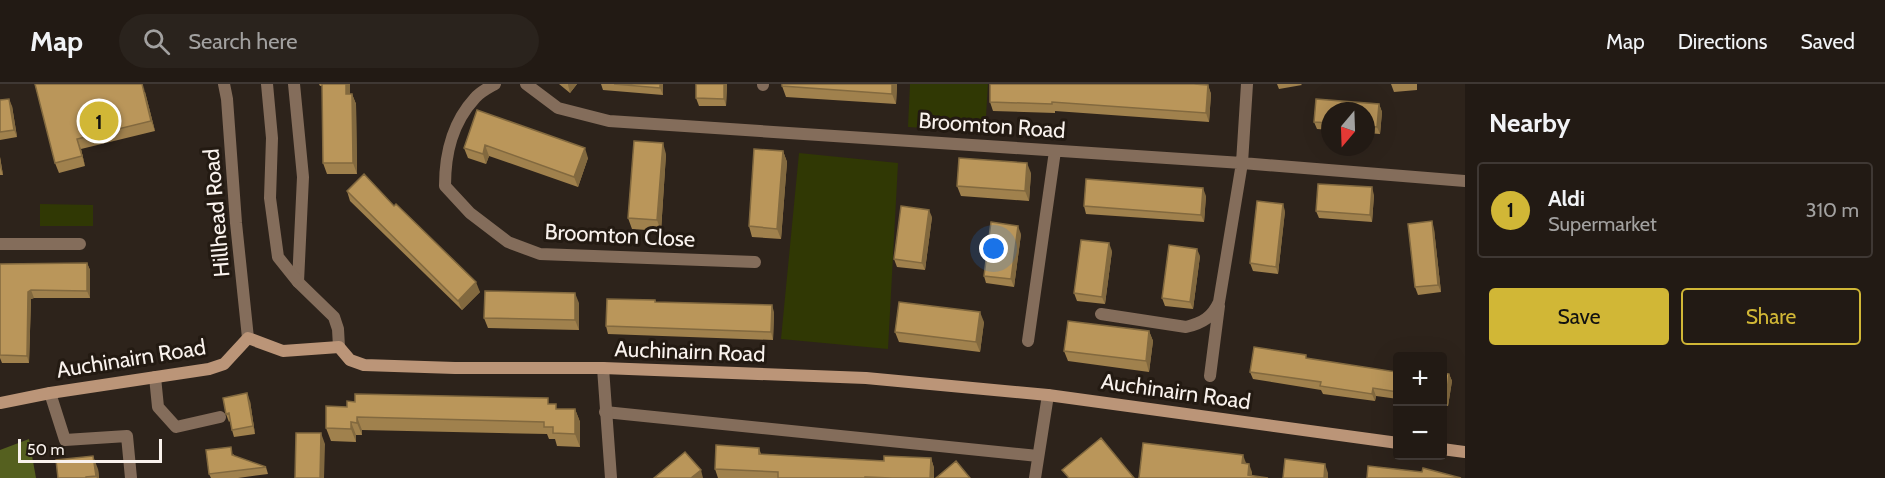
<!DOCTYPE html>
<meta charset="utf-8">
<style>
:root{--surface:#221a14;--page:#2a231d;--text:#f1f3f6;--muted:#a2a1a0;--line:#3f3834;--accent:#d1b736}
body{margin:0;font-family:Cabin,sans-serif;background:var(--page);color:var(--text)}
.controls{position:absolute;right:18px;bottom:18px;display:grid;overflow:hidden;border-radius:6px;box-shadow:0 6px 24px #0002}
.controls button{width:54px;height:54px;display:grid;place-items:center;padding:0;border:0;border-bottom:2px solid var(--line);background:var(--surface);color:var(--text);font:30px sans-serif}
.compass{position:absolute;left:1321px;top:18px;width:54px;height:54px;border-radius:50%;background:var(--surface);box-shadow:0 6px 24px #0002;rotate:199deg}
.scale{position:absolute;left:18px;bottom:15px;width:144px;box-sizing:border-box;padding-left:6px;border:3px solid #f9f2ed;border-top:0;font-size:16px;line-height:21px;white-space:nowrap;color:#f9f2ed;-webkit-text-stroke:4px #231a12;paint-order:stroke}
.you{position:absolute;left:994px;top:165px;width:21px;height:21px;margin:-15px;border:4px solid #fff;border-radius:50%;background:#1a73e8;box-shadow:0 0 0 9px #1a73e833}
.badge{display:grid;place-items:center;width:39px;height:39px;border-radius:50%;background:var(--accent);color:#111;font-size:20px;font-weight:700}
.pin{position:absolute;translate:-50% -50%;border:3px solid #fff;box-shadow:0 2px 6px #0006}
.list{margin:0;padding:0;list-style:none}
h2{display:flex;justify-content:space-between;align-items:center;height:78px;margin:0;padding:0 24px;font-size:26px}
h2 small{font-size:20px;font-weight:400;color:var(--muted)}
.list li{display:grid;grid-template-columns:39px 1fr auto;gap:18px;align-items:center;box-sizing:border-box;height:96px;margin:0 12px 12px;padding:0 12px;border:2px solid var(--line);border-radius:6px}
.list b{display:block;font-size:22px;white-space:nowrap}
.list p{margin:0;font-size:20px;white-space:nowrap;color:var(--muted)}
.list em{font-size:20px;font-style:normal;color:var(--muted)}
.actions{display:flex;gap:12px;padding:18px 24px}
.actions a{flex:1;padding:14px 0;border:2px solid var(--accent);border-radius:6px;text-align:center;font-size:21px;color:var(--accent)}
.actions .main{background:var(--accent);color:#111}
.icon{flex:none;width:33px;height:33px;fill:none;stroke:currentColor;stroke-width:2;stroke-linecap:round;stroke-linejoin:round}
.map{position:relative;flex:none;width:1465px;height:394px;overflow:hidden}
header{display:flex;align-items:center;gap:36px;box-sizing:border-box;height:84px;padding:0 30px;background:var(--surface);border-bottom:2px solid var(--line)}
header strong{font-size:28px}
nav{display:flex;gap:33px;margin-inline-start:auto;font-size:21px}
.search{width:420px;height:54px;background:var(--page);display:flex;align-items:center;gap:15px;box-sizing:border-box;padding:0 21px;border-radius:33px;color:var(--muted);font-size:22px}
main{display:flex}
aside{flex:1;background:var(--surface)}
.map>svg:first-child{display:block}
</style>
<header>
<strong>Map</strong>
<div class="search"><svg class="icon" aria-label="search" viewBox="0 0 24 24"><circle cx="10" cy="10" r="6"/><path d="M15 15l6 6"/></svg>Search here</div>
<nav><a>Map</a><a>Directions</a><a>Saved</a></nav>
</header>
<main>
<div class="map">
<svg width="1465" height="394" viewBox="0 0 1465 394">
<rect width="100%" height="100%" fill="#2d231b"/>
<path fill="#303804" d="M 910,0 L 988,0 L 985,48 L 908,43 Z
M 799,69 L 898,79 L 888,265 L 781,255 Z
M 40,120 L 93,121 L 93,142 L 40,142 Z"/>
<path fill="#55601f" d="M 29,355 L 36,394 L 0,394 L 0,366 Z"/>
<g fill="none" stroke-linecap="round" stroke-linejoin="round">
<path stroke="#846d5b" stroke-width="12" d="M 294,0 L 303,93 L 298,198
M 495,0 C 488,4 480,8 475,14 C 452,39 445,69 445,102 L 470,129 L 508,158 L 540,170 L 755,178
M 526,0 L 558,24 L 609,37 L 1242,79 L 1465,97
M 763,1 L 763,0
M 0,160 L 80,160
M 1101,230 L 1186,243 C 1203,239 1212,233 1219,218 L 1242,79 L 1247,0
M 1028,257 L 1055,67
M 1210,292 L 1219,222
M 155,293 L 158,323 L 176,343 L 220,333
M 50,309 L 65,356 L 127,352 L 131,394
M 605,328 L 1038,372
M 1035,394 L 1048,311"/>
<path stroke="#846d5b" stroke-width="12" d="M 224,0 L 227,15 L 236,139 L 248,254
M 267,0 L 272,54 L 270,114 L 278,173 L 298,198 L 334,233 L 338,245 L 339,263
M 603,284 L 611,394"/>
<path stroke="#bb9578" stroke-width="12" d="M 0,319 L 50,309 L 209,285 L 224,280 L 248,254 L 283,267 L 339,263 L 350,276 L 364,281 L 455,284 L 603,284 L 866,294 L 1048,311 L 1398,359
M 1442,365 L 1465,368"/>
</g>
<path fill="#a0814d" d="M 35,0 L 145,8 L 155,47 L 81,65 L 85,82 L 59,89 L 55,79 Z
M 319,0 L 350,0 L 350,10 L 352,10 L 356,20 L 357,90 L 327,90 L 323,79 L 322,2 L 320,2 Z
M 559,0 L 577,0 L 570,9 Z
M 601,0 L 663,0 L 663,11 L 603,6 Z
M 696,0 L 727,0 L 726,22 L 699,22 L 696,14 Z
M 897,0 L 896,20 L 786,13 L 782,2 Z
M 1277,0 L 1301,0 L 1302,1 L 1279,5 Z
M 1391,0 L 1417,0 L 1417,6 L 1394,8 Z
M 1208,1 L 1211,10 L 1209,38 L 1055,27 L 1055,29 L 993,27 L 990,18 Z
M 1316,15 L 1379,20 L 1382,28 L 1380,50 L 1366,49 L 1366,27 L 1330,27 L 1330,46 L 1317,45 L 1314,38 Z
M 0,16 L 12,22 L 17,53 L 0,56 Z
M 477,26 L 588,74 L 578,103 L 489,72 L 486,80 L 468,74 L 464,64 Z
M 783,67 L 787,78 L 781,155 L 752,153 L 749,142 Z
M 666,70 L 661,147 L 632,145 L 628,134 Z
M 0,73 L 3,91 L 0,91 Z
M 1031,89 L 1029,117 L 961,112 L 957,102 Z
M 347,107 L 480,208 L 462,226 L 350,117 Z
M 1374,111 L 1372,138 L 1319,134 L 1316,127 Z
M 1206,112 L 1204,138 L 1086,130 L 1084,122 Z
M 1285,127 L 1278,190 L 1253,187 L 1250,179 Z
M 932,133 L 925,186 L 897,183 L 894,175 Z
M 1434,145 L 1441,208 L 1418,211 L 1415,203 Z
M 1021,150 L 1014,203 L 986,199 L 984,192 Z
M 1112,167 L 1105,220 L 1077,217 L 1074,209 Z
M 1200,172 L 1193,225 L 1165,222 L 1162,214 Z
M 87,179 L 90,186 L 90,214 L 34,214 L 31,215 L 29,279 L 2,279 L 0,274 L 0,180 Z
M 655,216 L 656,218 L 774,228 L 773,256 L 608,250 L 606,242 Z
M 579,219 L 579,246 L 488,244 L 484,234 Z
M 984,238 L 980,268 L 899,258 L 895,248 Z
M 1149,247 L 1153,257 L 1149,288 L 1068,277 L 1064,267 Z
M 1308,275 L 1396,288 L 1398,282 L 1398,315 L 1376,312 L 1375,317 L 1323,310 L 1321,306 L 1253,295 L 1250,288 Z
M 1443,289 L 1449,290 L 1452,297 L 1448,322 L 1443,321 Z
M 250,317 L 255,350 L 234,353 L 232,346 L 230,337 L 229,338 L 226,330 Z
M 550,320 L 557,325 L 575,325 L 580,338 L 580,363 L 557,362 L 555,355 L 549,355 L 547,350 L 362,346 L 362,351 L 356,351 L 356,358 L 331,357 L 326,344 L 347,323 Z
M 759,364 L 761,370 L 884,377 L 931,374 L 934,384 L 934,394 L 718,394 L 715,385 Z
M 234,370 L 234,372 L 266,383 L 268,390 L 238,394 L 211,394 L 209,390 Z
M 98,385 L 99,394 L 58,394 Z"/>
<path fill="#82693f" d="M 143,0 L 145,8 L 155,47 L 151,37 Z
M 346,0 L 350,0 L 350,20 L 346,10 Z
M 568,0 L 577,0 L 570,9 L 568,1 Z
M 660,0 L 663,0 L 663,11 L 660,4 Z
M 724,0 L 727,0 L 726,22 L 724,15 Z
M 892,0 L 897,0 L 896,20 L 892,10 Z
M 1208,1 L 1211,10 L 1209,38 L 1206,29 Z
M 352,10 L 356,20 L 357,90 L 353,79 Z
M 9,15 L 12,22 L 17,53 L 14,46 Z
M 1379,20 L 1382,28 L 1380,50 L 1377,43 Z
M 77,55 L 81,65 L 85,82 L 82,72 Z
M 663,59 L 666,70 L 661,147 L 657,136 Z
M 485,61 L 489,72 L 486,80 L 483,70 Z
M 585,64 L 588,74 L 578,103 L 574,93 Z
M 783,67 L 787,78 L 781,155 L 777,145 Z
M 0,73 L 3,91 L 0,83 Z
M 1027,79 L 1031,89 L 1029,117 L 1025,107 Z
M 1372,103 L 1374,111 L 1372,138 L 1370,131 Z
M 1203,104 L 1206,112 L 1204,138 L 1201,131 Z
M 1283,120 L 1285,127 L 1278,190 L 1276,183 Z
M 929,126 L 932,133 L 925,186 L 922,179 Z
M 1432,137 L 1434,145 L 1441,208 L 1438,201 Z
M 1018,142 L 1021,150 L 1014,203 L 1011,195 Z
M 1109,159 L 1112,167 L 1105,220 L 1102,213 Z
M 1197,165 L 1200,172 L 1193,225 L 1190,218 Z
M 87,179 L 90,186 L 90,214 L 87,207 Z
M 476,198 L 480,208 L 462,226 L 458,217 Z
M 31,206 L 34,214 L 31,215 L 29,279 L 27,272 L 28,208 Z
M 575,209 L 579,219 L 579,246 L 575,236 Z
M 772,221 L 774,228 L 773,256 L 771,248 Z
M 980,228 L 984,238 L 980,268 L 976,258 Z
M 1149,247 L 1153,257 L 1149,288 L 1146,277 Z
M 1449,290 L 1452,297 L 1448,322 L 1446,315 Z
M 1373,304 L 1376,312 L 1375,317 L 1372,310 Z
M 247,309 L 250,317 L 255,350 L 253,342 Z
M 575,325 L 580,338 L 580,363 L 575,350 Z
M 357,333 L 362,346 L 362,351 L 357,339 Z
M 351,338 L 356,351 L 356,358 L 351,345 Z
M 321,349 L 325,360 L 324,394 L 320,394 Z
M 1243,371 L 1246,379 L 1242,379 Z
M 93,372 L 98,385 L 99,394 L 97,394 L 96,392 Z
M 931,374 L 934,384 L 934,394 L 930,394 Z
M 1249,380 L 1252,388 L 1252,394 L 1248,391 Z
M 1325,380 L 1328,389 L 1328,394 L 1324,394 Z
M 701,386 L 703,394 L 691,394 Z"/>
<path fill="#ba965a" stroke="#82693f" stroke-width="1.5" d="M 35,0 L 142,0 L 151,37 L 77,55 L 82,72 L 55,79 Z
M 322,0 L 346,0 L 346,10 L 352,10 L 353,79 L 323,79 Z
M 614,0 L 660,0 L 660,4 Z
M 696,0 L 724,0 L 724,15 L 696,14 Z
M 782,0 L 892,0 L 892,10 L 782,2 Z
M 990,0 L 1194,0 L 1208,1 L 1206,29 L 1052,18 L 1052,20 L 990,18 Z
M 9,15 L 14,46 L 0,48 L 0,16 Z
M 1316,15 L 1379,20 L 1377,43 L 1366,42 L 1366,27 L 1330,27 L 1330,39 L 1314,38 Z
M 477,26 L 585,64 L 574,93 L 485,61 L 483,70 L 464,64 Z
M 634,57 L 663,59 L 657,136 L 628,134 Z
M 754,65 L 783,67 L 777,145 L 749,142 Z
M 959,74 L 1027,79 L 1025,107 L 957,102 Z
M 364,90 L 394,122 L 396,120 L 476,198 L 458,217 L 347,107 Z
M 1086,95 L 1203,104 L 1201,131 L 1084,122 Z
M 1318,100 L 1372,103 L 1370,131 L 1316,127 Z
M 1257,117 L 1283,120 L 1276,183 L 1250,179 Z
M 901,122 L 929,126 L 922,179 L 894,175 Z
M 1432,137 L 1438,201 L 1415,203 L 1408,140 Z
M 991,138 L 1018,142 L 1011,195 L 984,192 Z
M 1081,156 L 1109,159 L 1102,213 L 1074,209 Z
M 1169,161 L 1197,165 L 1190,218 L 1162,214 Z
M 87,179 L 87,207 L 31,206 L 28,208 L 27,272 L 0,271 L 0,180 Z
M 485,207 L 575,209 L 575,236 L 484,234 Z
M 607,215 L 655,216 L 655,218 L 772,221 L 771,248 L 606,242 Z
M 899,218 L 980,228 L 976,258 L 895,248 Z
M 1068,237 L 1149,247 L 1146,277 L 1064,267 Z
M 1254,263 L 1306,271 L 1306,274 L 1396,288 L 1398,282 L 1398,308 L 1373,304 L 1372,310 L 1320,302 L 1321,298 L 1250,288 Z
M 1443,289 L 1449,290 L 1446,315 L 1443,314 Z
M 247,309 L 253,342 L 232,346 L 229,329 L 226,330 L 223,314 Z
M 355,310 L 548,314 L 548,320 L 556,320 L 556,325 L 575,325 L 575,350 L 553,349 L 553,343 L 544,343 L 544,338 L 357,333 L 357,339 L 351,338 L 351,345 L 326,344 L 326,322 L 347,323 L 347,317 L 355,318 Z
M 296,349 L 321,349 L 320,394 L 295,394 Z
M 1101,354 L 1134,394 L 1069,394 L 1062,386 Z
M 1143,359 L 1243,371 L 1242,379 L 1249,380 L 1248,391 L 1268,394 L 1139,394 Z
M 716,361 L 759,364 L 759,370 L 884,377 L 884,372 L 931,374 L 930,394 L 892,394 L 865,393 L 865,394 L 778,394 L 778,388 L 715,385 Z
M 231,363 L 232,371 L 266,383 L 209,390 L 206,366 Z
M 685,368 L 701,386 L 691,394 L 654,394 Z
M 93,372 L 96,392 L 86,393 L 86,394 L 58,394 L 56,376 Z
M 1285,375 L 1325,380 L 1324,394 L 1283,394 Z
M 956,377 L 970,394 L 936,394 Z
M 1368,382 L 1422,388 L 1423,384 L 1461,394 L 1367,394 Z"/>
<g text-anchor="middle" stroke-width="6" stroke-linejoin="round" paint-order="stroke">
<g font-size="22" fill="#f9f2ed" stroke="#231a12">
<text transform="translate(992 41) rotate(4)" y="8">Broomton Road</text>
<text transform="translate(216 129) rotate(-95)" y="8">Hillhead Road</text>
<text transform="translate(620 151) rotate(3)" y="8">Broomton Close</text>
<text transform="translate(690 267) rotate(2)" y="8">Auchinairn Road</text>
<text transform="translate(131 274) rotate(-9)" y="8">Auchinairn Road</text>
<text transform="translate(1176 307) rotate(8)" y="8">Auchinairn Road</text>
</g>
</g>
</svg>
<div class="controls">
<button>+</button>
<button>−</button>
</div>
<svg class="compass" viewBox="-18 -18 36 36"><path d="M0-13l5 13h-10z" fill="#e53935"/><path d="M0 13l5-13h-10z" fill="#a2a1a0"/></svg>
<div class="scale">50 m</div>
<div class="you"></div>
<div class="pin badge" style="left:99px;top:37px">1</div>
</div>
<aside>
<h2>Nearby<small></small></h2>
<ul class="list">
<li><span class="badge">1</span><div><b>Aldi</b><p>Supermarket</p></div><em>310 m</em></li>
</ul>
<div class="actions"><a class="main">Save</a><a>Share</a></div>
</aside>
</main>
